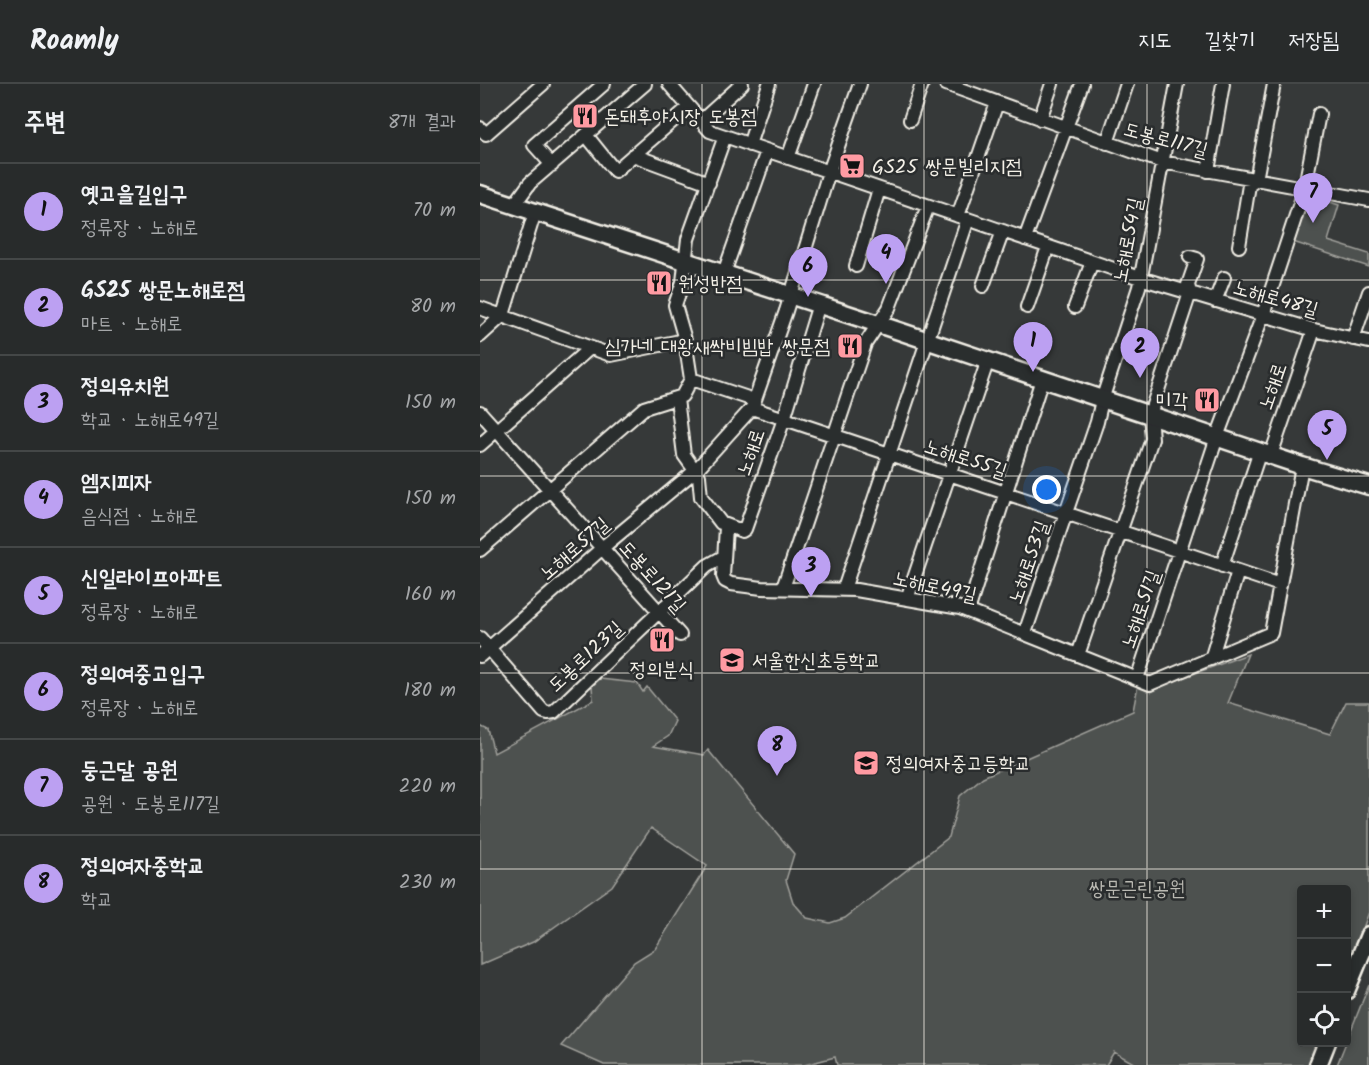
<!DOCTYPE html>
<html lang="ko">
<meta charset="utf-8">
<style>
:root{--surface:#282b2b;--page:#303333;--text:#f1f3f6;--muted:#a5a7a9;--line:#444747;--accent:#bca0f2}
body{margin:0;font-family:Kalam,"Poor Story",sans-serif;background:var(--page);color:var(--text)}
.controls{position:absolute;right:18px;bottom:18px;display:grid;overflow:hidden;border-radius:6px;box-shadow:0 3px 9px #0003}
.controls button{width:54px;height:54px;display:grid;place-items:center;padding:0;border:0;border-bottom:2px solid var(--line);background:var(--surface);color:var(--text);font:30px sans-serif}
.you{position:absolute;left:567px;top:406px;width:21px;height:21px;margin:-15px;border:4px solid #fff;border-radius:50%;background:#1a73e8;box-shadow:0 0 0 9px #1a73e833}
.badge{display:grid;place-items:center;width:39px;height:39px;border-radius:50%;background:var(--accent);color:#111;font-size:20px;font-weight:700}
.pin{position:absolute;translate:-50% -50px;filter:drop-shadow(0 2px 3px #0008)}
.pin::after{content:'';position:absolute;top:32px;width:21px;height:18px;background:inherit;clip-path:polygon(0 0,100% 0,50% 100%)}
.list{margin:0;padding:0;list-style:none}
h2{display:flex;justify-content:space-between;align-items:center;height:78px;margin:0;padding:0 24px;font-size:26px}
h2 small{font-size:20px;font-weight:400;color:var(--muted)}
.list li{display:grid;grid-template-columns:39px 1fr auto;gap:18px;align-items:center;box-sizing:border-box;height:96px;padding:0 24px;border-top:2px solid var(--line)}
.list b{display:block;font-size:22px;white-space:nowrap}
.list p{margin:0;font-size:20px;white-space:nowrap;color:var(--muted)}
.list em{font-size:20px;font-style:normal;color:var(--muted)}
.icon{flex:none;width:33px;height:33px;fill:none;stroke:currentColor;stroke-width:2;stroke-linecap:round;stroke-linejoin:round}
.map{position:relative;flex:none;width:889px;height:981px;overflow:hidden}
header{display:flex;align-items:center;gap:36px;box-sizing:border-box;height:84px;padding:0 30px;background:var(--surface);border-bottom:2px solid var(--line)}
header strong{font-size:28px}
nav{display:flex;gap:33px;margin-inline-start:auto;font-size:21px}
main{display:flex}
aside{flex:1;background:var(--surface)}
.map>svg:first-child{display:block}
</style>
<header>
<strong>Roamly</strong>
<nav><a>지도</a><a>길찾기</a><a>저장됨</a></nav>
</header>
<main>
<aside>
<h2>주변<small>8개 결과</small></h2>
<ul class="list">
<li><span class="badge">1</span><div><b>옛고을길입구</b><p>정류장 · 노해로</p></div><em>70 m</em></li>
<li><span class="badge">2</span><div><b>GS25 쌍문노해로점</b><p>마트 · 노해로</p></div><em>80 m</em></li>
<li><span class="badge">3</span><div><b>정의유치원</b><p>학교 · 노해로49길</p></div><em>150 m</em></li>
<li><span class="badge">4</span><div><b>엠지피자</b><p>음식점 · 노해로</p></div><em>150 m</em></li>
<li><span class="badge">5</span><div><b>신일라이프아파트</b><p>정류장 · 노해로</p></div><em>160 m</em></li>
<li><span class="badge">6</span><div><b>정의여중고입구</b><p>정류장 · 노해로</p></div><em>180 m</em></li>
<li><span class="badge">7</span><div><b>둥근달 공원</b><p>공원 · 도봉로117길</p></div><em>220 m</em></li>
<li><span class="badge">8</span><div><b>정의여자중학교</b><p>학교</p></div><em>230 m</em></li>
</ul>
</aside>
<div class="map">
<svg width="889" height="981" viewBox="0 0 889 981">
<rect width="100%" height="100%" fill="#363939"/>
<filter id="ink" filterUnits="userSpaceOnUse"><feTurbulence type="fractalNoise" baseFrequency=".0167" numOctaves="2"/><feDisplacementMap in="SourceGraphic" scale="12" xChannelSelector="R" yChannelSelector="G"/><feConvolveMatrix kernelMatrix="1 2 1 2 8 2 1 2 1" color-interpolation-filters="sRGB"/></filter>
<g filter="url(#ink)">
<path fill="#4e514f" stroke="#a1a19c" stroke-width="1.5" d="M 822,109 L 859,121 L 848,157 L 889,170 L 889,183 L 807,156 Z
M 768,570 L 748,619 L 850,650 L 866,618 L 889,618 L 889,828 L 867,888 L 866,806 L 822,806 L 822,958 L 840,959 L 831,981 L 657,981 L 634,968 L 626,981 L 357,981 L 355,973 L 324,981 L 124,981 L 81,962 L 154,878 L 175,865 L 227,782 L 171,744 L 132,802 L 53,858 L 0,881 L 0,642 L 8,646 L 14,669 L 113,616 L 112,602 L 120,595 L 157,599 L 163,608 L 167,603 L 195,637 L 188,652 L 173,662 L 224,671 L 228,666 L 314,770 L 306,796 L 313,818 L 327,834 L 350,839 L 365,834 L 469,753 L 480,712 L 503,693 L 653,627 L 658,601 L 671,608 L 680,602 Z
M 889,901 L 889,981 L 857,981 Z"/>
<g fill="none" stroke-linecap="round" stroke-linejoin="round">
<defs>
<path id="street" d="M 189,0 L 230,47 L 660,194 L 834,246 L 889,258
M 466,0 L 682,78 L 889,116
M 560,35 L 572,0
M 430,36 L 442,0
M 221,37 L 262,0
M 0,44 L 6,50 L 63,0
M 106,51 L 135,87 L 209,23
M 627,59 L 647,0
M 269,61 L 289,0
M 153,71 L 229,99
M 308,74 L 334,0
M 72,81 L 54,61 L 124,0
M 728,87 L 743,0
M 34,121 L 50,99 L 165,0
M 478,132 L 517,19
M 545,155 L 602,0
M 759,162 L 769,101 L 776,96 L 794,0
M 376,182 L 399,105
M 244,189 L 287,67
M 503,202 L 523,147
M 735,217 L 744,194
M 547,223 L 568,163
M 595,223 L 612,178
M 0,224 L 131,271 L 205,256
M 0,252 L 23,231 L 55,128
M 873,255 L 889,208
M 211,295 L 274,316
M 197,315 L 204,371 L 219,392 L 221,413 L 241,439 L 262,447 L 265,445 L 304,335 L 339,220
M 272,324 L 800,501
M 0,328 L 200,551
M 0,361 L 110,264
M 791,371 L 834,246
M 246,443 L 243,492 L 245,497 L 251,500 L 282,504 L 376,506 L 480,524 L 670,600 L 791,549 L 822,382
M 0,466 L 164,324 L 202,312 L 211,295 L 205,256 L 195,221 L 203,198 L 208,155 L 245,52
M 742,482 L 780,367
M 303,504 L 385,260 L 409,224 L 448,122
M 364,505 L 488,135
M 427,515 L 508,276
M 488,527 L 562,295
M 545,549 L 617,338 L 622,316 L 659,203 L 697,0
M 0,554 L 64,628 L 68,629 L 74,628 L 227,482 L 243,473
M 598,571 L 672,355 L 670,330 L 710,209 L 708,201 L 717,175 L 710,173
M 0,572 L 128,459 L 216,386 L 272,324 L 306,227 L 349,88 L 380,0
M 731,575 L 758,487
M 657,595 L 737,353 L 783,231 L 824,107 L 839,30"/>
<path id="secondary" d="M 0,110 L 386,236 L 822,382 L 889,402
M 866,907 L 889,851
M 838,981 L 847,958"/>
</defs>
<use href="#street" stroke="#f4f1e8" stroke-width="16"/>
<use href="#secondary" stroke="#f4f1e8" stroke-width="21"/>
<use href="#street" stroke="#2a2d2e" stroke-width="12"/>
<use href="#secondary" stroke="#2a2d2e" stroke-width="16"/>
</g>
</g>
<path fill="none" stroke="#f4f1e8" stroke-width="1.5" stroke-opacity="0.55" d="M 222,0 L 222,981M 444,0 L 444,981M 667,0 L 667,981M 0,196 L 889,196M 0,392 L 889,392M 0,589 L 889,589M 0,785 L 889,785"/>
<defs>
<symbol id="restaurant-square" viewBox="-11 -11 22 22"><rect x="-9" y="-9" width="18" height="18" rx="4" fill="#ff9aa2" stroke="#2a2d2e"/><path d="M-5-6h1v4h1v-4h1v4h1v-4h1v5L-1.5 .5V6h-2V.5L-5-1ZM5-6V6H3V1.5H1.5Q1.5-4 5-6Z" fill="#111"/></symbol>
<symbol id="supermarket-square" viewBox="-11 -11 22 22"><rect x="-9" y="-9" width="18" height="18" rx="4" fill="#ff9aa2" stroke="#2a2d2e"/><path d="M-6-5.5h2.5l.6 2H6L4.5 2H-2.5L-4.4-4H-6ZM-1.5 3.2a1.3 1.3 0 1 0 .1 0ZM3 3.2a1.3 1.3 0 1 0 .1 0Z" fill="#111"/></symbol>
<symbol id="school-square" viewBox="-11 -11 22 22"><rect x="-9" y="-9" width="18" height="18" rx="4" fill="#ff9aa2" stroke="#2a2d2e"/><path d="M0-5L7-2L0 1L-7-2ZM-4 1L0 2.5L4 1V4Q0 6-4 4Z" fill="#111"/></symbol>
</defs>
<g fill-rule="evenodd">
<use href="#restaurant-square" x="90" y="17" width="30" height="30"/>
<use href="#supermarket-square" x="357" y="67" width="30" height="30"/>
<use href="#restaurant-square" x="164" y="184" width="30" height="30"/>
<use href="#restaurant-square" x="355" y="247" width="30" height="30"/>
<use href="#restaurant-square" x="712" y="301" width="30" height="30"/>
<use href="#restaurant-square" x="167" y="541" width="30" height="30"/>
<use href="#school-square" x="237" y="561" width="30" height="30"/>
<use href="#school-square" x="371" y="664" width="30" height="30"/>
</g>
<g text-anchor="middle" stroke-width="5" stroke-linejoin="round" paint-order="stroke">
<g font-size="20" fill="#f4f1e8" stroke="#2a2d2e" text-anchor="start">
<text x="124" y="39">돈돼후야시장 도봉점</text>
<text x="392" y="89">GS25 쌍문빌리지점</text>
<text x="198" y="206">원성반점</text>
<text x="350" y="269" text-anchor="end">심가네 대왕새싹비빔밥 쌍문점</text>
<text x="708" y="323" text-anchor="end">미각</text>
<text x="272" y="583">서울한신초등학교</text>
<text x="182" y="592" text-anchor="middle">정의분식</text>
<text x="406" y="686">정의여자중고등학교</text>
</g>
<g font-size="20" fill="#f4f1e8" stroke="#2a2d2e">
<text transform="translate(686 55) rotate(15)" y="7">도봉로117길</text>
<text transform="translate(647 156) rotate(-79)" y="7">노해로54길</text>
<text transform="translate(796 214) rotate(16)" y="7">노해로48길</text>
<text transform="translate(792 302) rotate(-71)" y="7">노해로</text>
<text transform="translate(270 368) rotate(-71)" y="7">노해로</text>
<text transform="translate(486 374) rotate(18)" y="7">노해로55길</text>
<text transform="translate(94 464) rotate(-41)" y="7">노해로57길</text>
<text transform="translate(548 478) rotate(-71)" y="7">노해로53길</text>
<text transform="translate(173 492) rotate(48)" y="7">도봉로121길</text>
<text transform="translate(455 502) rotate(12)" y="7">노해로49길</text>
<text transform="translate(660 525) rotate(-71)" y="7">노해로51길</text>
<text transform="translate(105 572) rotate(-43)" y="7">도봉로123길</text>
</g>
<g font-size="20" fill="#bab9b2" stroke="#2a2d2e">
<text x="657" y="811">쌍문근린공원</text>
</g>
</g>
</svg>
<div class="controls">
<button>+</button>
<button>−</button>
<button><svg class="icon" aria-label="locate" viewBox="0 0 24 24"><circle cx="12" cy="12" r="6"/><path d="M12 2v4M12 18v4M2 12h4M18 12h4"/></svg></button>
</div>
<div class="you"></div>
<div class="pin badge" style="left:553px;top:288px">1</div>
<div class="pin badge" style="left:660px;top:294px">2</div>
<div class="pin badge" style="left:331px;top:513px">3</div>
<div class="pin badge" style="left:406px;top:200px">4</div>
<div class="pin badge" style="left:847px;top:376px">5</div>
<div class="pin badge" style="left:328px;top:213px">6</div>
<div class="pin badge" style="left:833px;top:139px">7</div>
<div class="pin badge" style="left:297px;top:692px">8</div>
</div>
</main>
